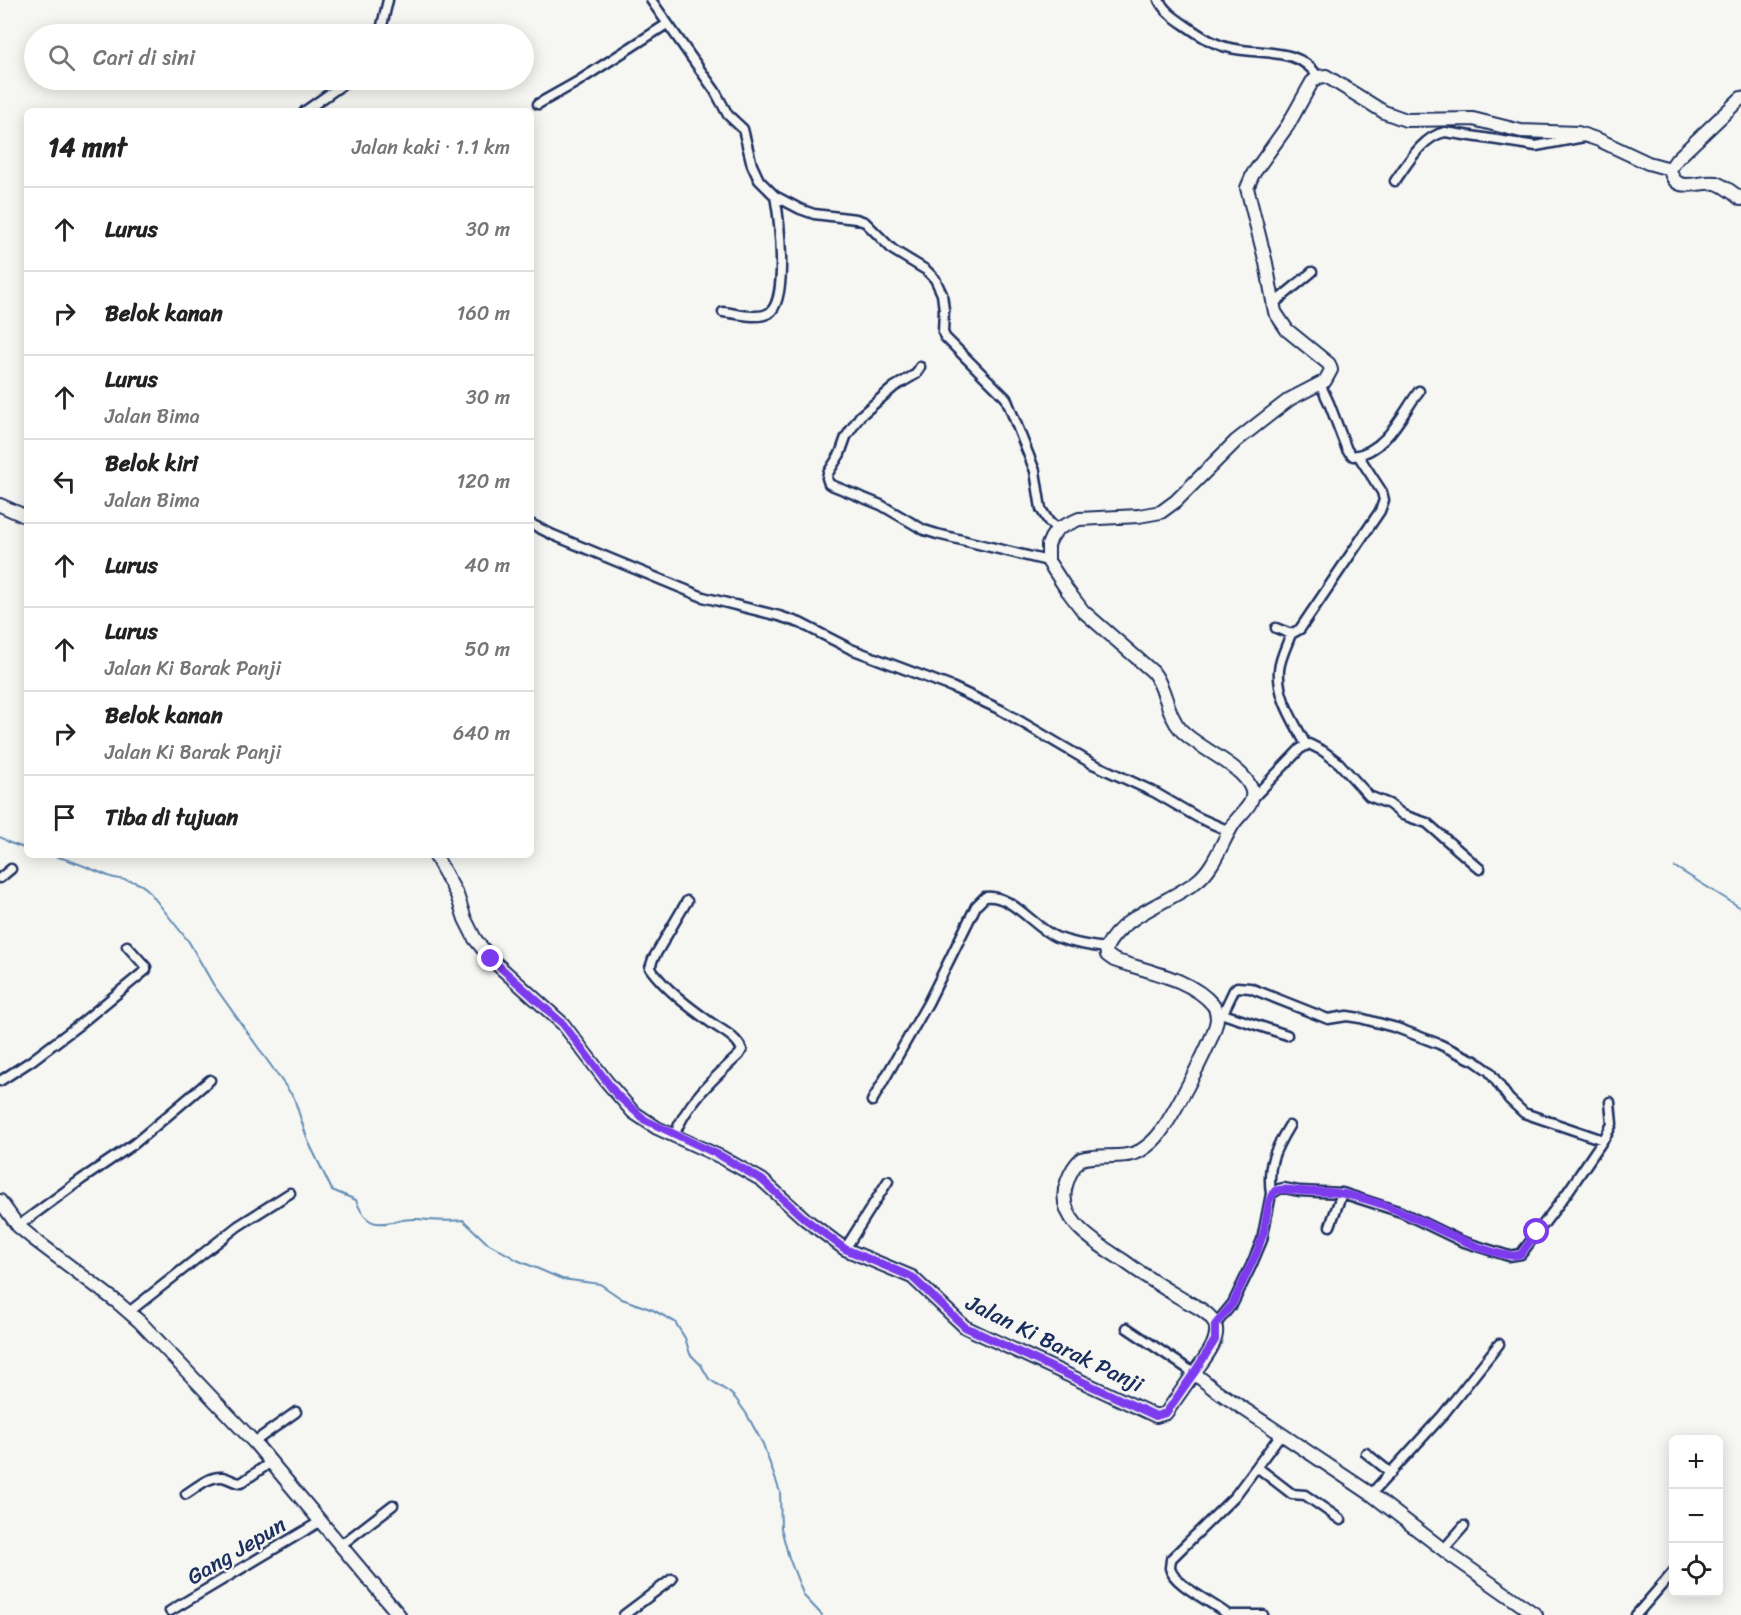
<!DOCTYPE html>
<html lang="id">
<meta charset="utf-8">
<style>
:root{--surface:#fff;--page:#f6f6f6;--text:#222;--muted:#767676;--line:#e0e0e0}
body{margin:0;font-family:Sriracha,sans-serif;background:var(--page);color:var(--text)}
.controls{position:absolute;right:18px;bottom:18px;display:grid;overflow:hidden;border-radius:9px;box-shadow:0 3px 15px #0003}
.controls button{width:54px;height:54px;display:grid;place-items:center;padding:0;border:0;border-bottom:2px solid var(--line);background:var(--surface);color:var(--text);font:30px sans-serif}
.stop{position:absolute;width:18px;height:18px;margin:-14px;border:4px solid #7c3aed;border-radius:50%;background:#fff}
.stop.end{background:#7c3aed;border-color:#fff;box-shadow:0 2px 6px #0008}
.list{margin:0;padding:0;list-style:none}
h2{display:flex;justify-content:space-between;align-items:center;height:78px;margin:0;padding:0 24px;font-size:26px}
h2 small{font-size:20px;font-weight:400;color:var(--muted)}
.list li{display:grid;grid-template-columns:39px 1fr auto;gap:18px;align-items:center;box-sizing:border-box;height:84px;padding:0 24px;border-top:2px solid var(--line)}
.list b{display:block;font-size:22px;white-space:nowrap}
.list p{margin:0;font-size:20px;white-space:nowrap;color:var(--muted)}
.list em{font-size:20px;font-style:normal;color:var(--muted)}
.icon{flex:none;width:33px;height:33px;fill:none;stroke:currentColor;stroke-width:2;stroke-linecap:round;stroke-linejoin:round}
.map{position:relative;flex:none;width:1741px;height:1615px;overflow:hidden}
.search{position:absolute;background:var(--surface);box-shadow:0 3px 15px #0003;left:24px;top:24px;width:510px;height:66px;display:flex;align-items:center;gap:15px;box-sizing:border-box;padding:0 21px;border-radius:33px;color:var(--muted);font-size:22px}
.panel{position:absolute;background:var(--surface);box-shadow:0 3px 15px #0003;left:24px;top:108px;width:510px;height:750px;border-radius:9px}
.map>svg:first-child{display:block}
</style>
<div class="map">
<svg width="1741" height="1615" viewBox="0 0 1741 1615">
<rect width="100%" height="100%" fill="#f6f6f2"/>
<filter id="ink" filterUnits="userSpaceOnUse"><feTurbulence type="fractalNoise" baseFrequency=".0167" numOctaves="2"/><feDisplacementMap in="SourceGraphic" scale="12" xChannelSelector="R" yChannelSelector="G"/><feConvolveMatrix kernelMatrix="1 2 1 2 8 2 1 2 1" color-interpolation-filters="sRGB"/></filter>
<g filter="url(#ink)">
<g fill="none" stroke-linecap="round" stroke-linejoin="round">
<path stroke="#618cb5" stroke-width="2" d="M 0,837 L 10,843 L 27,849
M 51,855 C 72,860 91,869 111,877 C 124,881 136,879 147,889 L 189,942 L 213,984 L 294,1098 L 308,1141 L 332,1190 L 356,1200 C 370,1238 389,1218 416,1219 C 432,1220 447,1222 463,1220 L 486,1242 L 517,1260 L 562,1279 L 600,1284 L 622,1299 L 653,1310 L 675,1322 L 685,1338 L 690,1354 L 701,1365 L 709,1379 L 730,1393 L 736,1399 L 746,1413 L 763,1444 L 780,1492 L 781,1528 L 789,1558 L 804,1596 L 822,1615
M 1675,867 L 1741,908"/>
<defs>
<path id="street" d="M 651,0 L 715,91 L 728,115 L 743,129 L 752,165 L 759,180 L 775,196 L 800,209 L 814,214 L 856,219 L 865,222 L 893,250 L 926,270 L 935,279 L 942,294 L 944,310 L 943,332 L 945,337 L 1006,398 L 1035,471 L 1041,509 L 1049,522 L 1057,529
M 1159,0 C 1164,11 1176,19 1185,25 C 1198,34 1211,43 1226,47 C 1259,56 1298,45 1318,77
M 380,34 L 388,0
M 538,104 L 577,82 L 667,24
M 305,111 L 349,80
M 1395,181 C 1408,163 1422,137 1445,132 L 1536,146 L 1584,137
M 1272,305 L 1312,272
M 723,312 C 735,313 757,320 769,313 C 789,300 779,217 775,196
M 920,367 L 916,374 L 894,387 L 860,416 L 846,437 L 840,454 L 828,473 L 827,478 L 829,484 L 881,505 L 924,530 L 937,534 L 1048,561
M 1320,384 L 1329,403 L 1347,450 L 1353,456 C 1386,452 1402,414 1419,391
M 531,524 L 553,535 L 703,597 L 779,616 L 800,623 L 851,649 L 952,687 L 1001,710 L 1091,763 L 1154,792 L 1197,817 L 1229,831
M 1276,628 L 1291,634 L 1300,629 L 1380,511 L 1384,500 L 1382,492 L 1358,455
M 1291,634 C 1287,645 1280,658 1279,670 C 1277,698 1294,721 1306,745
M 1253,798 L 1300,749 L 1309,744 L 1323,751 L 1339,763 L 1369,796 L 1389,804 L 1403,815 L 1427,823 L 1480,869
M 0,878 L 11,869
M 1220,1013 L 1287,1035
M 1223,1013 L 1234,990 L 1237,987 L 1250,988 L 1328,1019 L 1347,1016 L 1360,1018 L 1397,1028 L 1439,1044 L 1475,1061 L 1489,1071 L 1509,1099 L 1524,1113 L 1603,1140
M 0,1081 L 31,1061 L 80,1024 L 146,970 L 146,967 L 127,946
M 872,1101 L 928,1003 L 976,906 L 985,897 C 1011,893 1033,927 1056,937 C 1072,943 1089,946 1106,948
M 674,1136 C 687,1102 713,1079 739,1055 L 742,1050 C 736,1036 721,1030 710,1022 C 689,1007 665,989 650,968 L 653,959 L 687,901
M 1271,1194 C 1267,1165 1274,1151 1289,1126
M 18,1226 L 82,1179 L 134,1144 L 210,1080
M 1330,1226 L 1342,1193
M 845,1249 L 888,1181
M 129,1312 L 238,1226 L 290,1193
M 1215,1325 L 1233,1303 L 1251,1266 L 1262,1240 L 1271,1194 L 1279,1189 L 1284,1188 L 1299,1191 L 1342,1193 L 1401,1212 L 1461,1241 L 1509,1256 L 1521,1254 L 1567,1193 L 1607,1134 L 1612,1124 L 1610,1102
M 1127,1328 L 1194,1373
M 254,1442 L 296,1412
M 1366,1453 L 1391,1473
M 1257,1467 L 1292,1494 L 1305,1495 L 1341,1520
M 186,1494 C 197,1487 209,1476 222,1477 C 229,1478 234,1483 241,1483 L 271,1462
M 1371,1494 L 1442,1416 L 1499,1344
M 341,1545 L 393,1505
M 1443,1550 L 1464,1526
M 170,1611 L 321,1521
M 624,1615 L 672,1579
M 1228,1615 C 1216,1604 1173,1585 1170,1568 C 1170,1567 1171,1560 1171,1559 L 1235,1496 L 1281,1434
M 1229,1615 L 1263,1615
M 1636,1615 L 1674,1571"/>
<path id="secondary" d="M 1741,98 L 1677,159 L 1670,169 C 1675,196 1698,180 1716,183 C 1725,186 1733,193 1741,199
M 0,505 L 27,517
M 435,855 L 457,895 L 465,919 L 475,939 L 491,959 L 563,1024 L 607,1082 L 633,1112 L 657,1128 L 721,1157 L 762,1180 L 805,1219 L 845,1249 L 912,1277 L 965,1327 L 1156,1416 L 1166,1413 L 1194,1373 L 1214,1389 L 1371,1494 L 1449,1554 L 1536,1615
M 0,1201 L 18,1226 L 35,1240 L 117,1302 L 140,1322 L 254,1442 L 399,1615
M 1194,1373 C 1203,1360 1221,1341 1215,1324 C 1210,1312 1193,1305 1182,1299 C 1162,1287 1143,1275 1124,1261 C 1098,1244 1053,1220 1067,1182 C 1070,1173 1074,1165 1081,1159 C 1100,1153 1122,1160 1140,1151 C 1148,1146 1155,1140 1160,1133 C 1172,1117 1217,1035 1217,1018 C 1217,1014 1216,1009 1213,1005 C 1191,978 1145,971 1114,960 L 1107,955 L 1106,948 C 1123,914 1169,903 1197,881 C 1215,867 1222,841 1234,823 C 1242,812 1257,802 1251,788 C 1242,765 1199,749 1181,730 C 1166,713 1167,690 1153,672 L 1083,611 L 1067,590 L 1048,561 L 1048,545 L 1051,538 L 1057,529 L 1079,519 L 1139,516 L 1161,512 L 1176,501 L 1236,441 L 1273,412 L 1290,399 L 1325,381 L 1331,370 L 1329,364 L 1287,330 L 1275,312 L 1266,263 L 1247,188 L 1253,174 L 1288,125 L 1312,82 L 1318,77 L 1326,76 L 1384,112 L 1406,120 L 1473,119 L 1521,131 L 1578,133 L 1599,140 L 1648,163 L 1670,169"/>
</defs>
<use href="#street" stroke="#1b2f5e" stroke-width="13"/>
<use href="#secondary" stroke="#1b2f5e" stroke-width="16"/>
<use href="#street" stroke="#f6f6f2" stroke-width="8"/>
<use href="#secondary" stroke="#f6f6f2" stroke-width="12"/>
</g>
</g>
<g fill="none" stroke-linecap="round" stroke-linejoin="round" filter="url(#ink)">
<path stroke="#7c3aed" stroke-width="8" d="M 491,959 L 563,1024 L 617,1095 L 645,1120 L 721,1156 L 762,1180 L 805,1219 L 845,1249 L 912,1277 L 965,1327 L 1156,1416 L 1166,1413 L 1194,1373 L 1215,1340 L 1215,1325 L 1233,1303 L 1257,1252 L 1264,1231 L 1269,1201 L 1275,1191 C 1284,1187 1293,1191 1302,1191 C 1321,1192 1338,1191 1357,1197 C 1372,1201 1387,1206 1401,1212 C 1423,1221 1501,1264 1521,1254 L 1537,1232"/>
</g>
<g text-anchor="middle" stroke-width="4.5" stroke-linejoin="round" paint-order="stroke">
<g font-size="22" fill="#1b2f5e" stroke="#f6f6f2">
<text transform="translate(1055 1343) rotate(26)" y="8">Jalan Ki Barak Panji</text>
<text transform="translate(236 1550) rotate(-31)" y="8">Gang Jepun</text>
</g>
</g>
</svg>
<div class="controls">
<button>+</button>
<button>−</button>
<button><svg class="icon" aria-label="locate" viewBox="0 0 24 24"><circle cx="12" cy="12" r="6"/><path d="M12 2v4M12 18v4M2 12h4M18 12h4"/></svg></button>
</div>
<div class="stop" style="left:1537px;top:1232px"></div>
<div class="stop end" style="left:491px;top:959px"></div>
<div class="search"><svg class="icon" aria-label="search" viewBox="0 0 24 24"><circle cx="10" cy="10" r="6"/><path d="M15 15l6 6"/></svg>Cari di sini</div>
<section class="panel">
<h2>14 mnt<small>Jalan kaki · 1.1 km</small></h2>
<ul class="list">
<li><svg class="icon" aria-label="ahead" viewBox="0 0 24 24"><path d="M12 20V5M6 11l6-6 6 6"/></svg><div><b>Lurus</b></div><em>30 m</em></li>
<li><svg class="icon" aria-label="right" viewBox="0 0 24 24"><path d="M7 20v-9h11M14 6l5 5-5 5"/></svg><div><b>Belok kanan</b></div><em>160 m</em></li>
<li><svg class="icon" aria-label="ahead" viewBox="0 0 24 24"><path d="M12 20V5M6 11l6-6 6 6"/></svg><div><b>Lurus</b><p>Jalan Bima</p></div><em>30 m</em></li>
<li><svg class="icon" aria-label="left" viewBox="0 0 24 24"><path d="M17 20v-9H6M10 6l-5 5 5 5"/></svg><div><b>Belok kiri</b><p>Jalan Bima</p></div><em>120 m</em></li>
<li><svg class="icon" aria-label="ahead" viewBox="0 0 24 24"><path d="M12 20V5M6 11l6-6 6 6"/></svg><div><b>Lurus</b></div><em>40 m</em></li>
<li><svg class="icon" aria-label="ahead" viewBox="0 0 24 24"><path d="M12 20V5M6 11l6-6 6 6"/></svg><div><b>Lurus</b><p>Jalan Ki Barak Panji</p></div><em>50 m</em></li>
<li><svg class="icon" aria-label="right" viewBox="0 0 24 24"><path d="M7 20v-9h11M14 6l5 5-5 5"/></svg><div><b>Belok kanan</b><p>Jalan Ki Barak Panji</p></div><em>640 m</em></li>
<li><svg class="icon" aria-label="arrive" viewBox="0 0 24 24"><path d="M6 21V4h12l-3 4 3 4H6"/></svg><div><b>Tiba di tujuan</b></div></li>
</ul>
</section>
</div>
